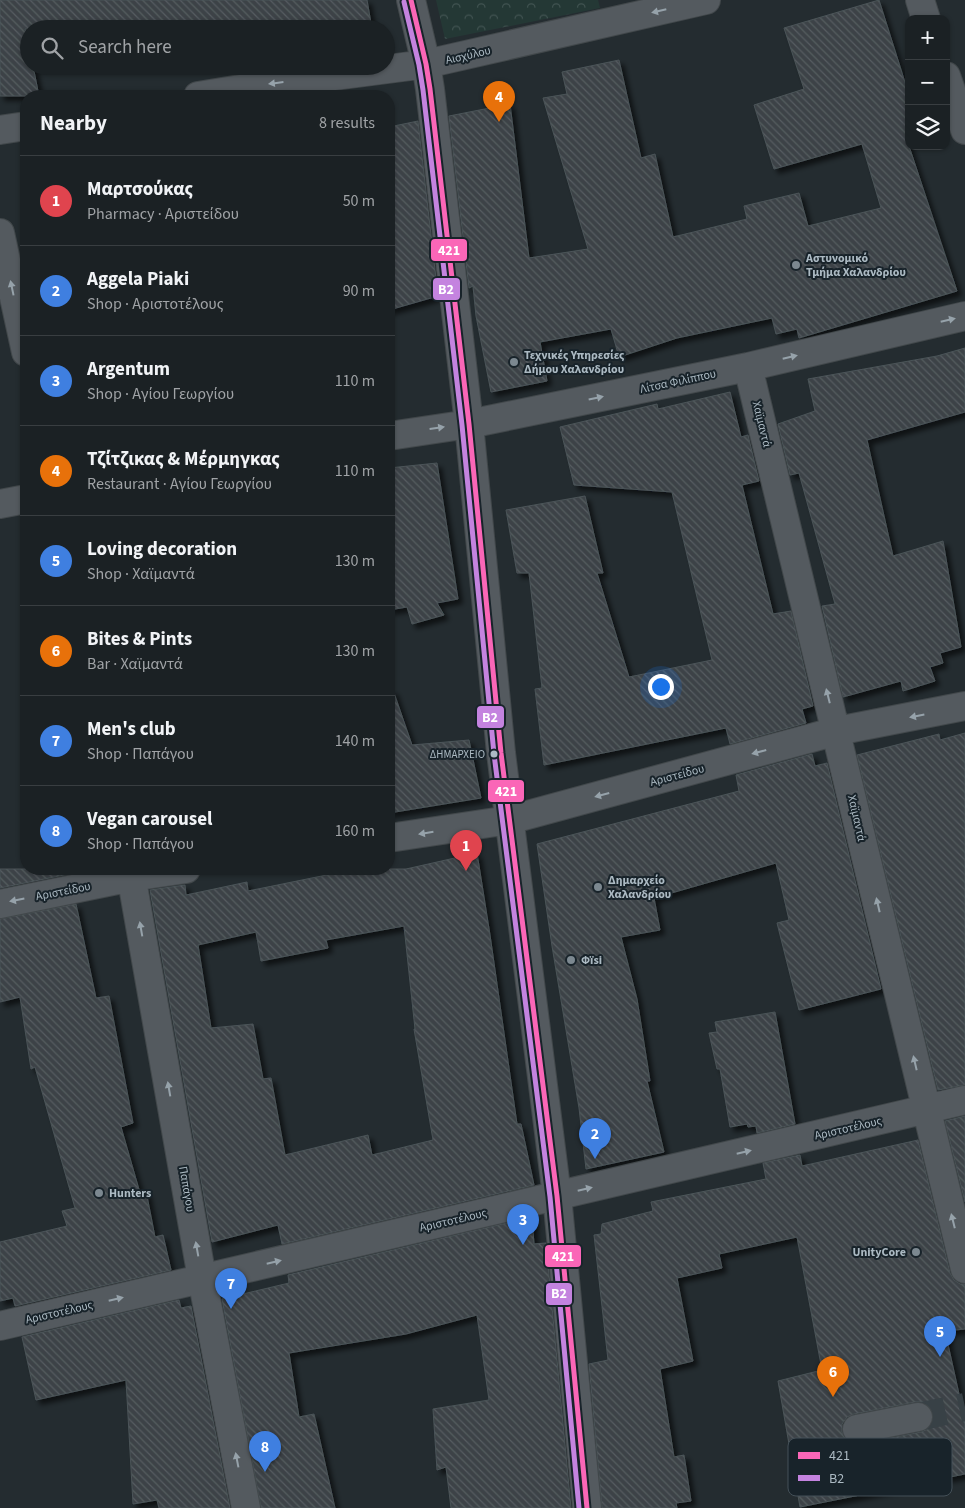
<!DOCTYPE html>
<meta charset="utf-8">
<style>
:root{--surface:#1b2124;--page:#24292c;--text:#f1f3f6;--muted:#a0a3a6;--line:#393e41;--accent:#b45309}
body{margin:0;font-family:"Source Sans 3",sans-serif;background:var(--page);color:var(--text)}
.controls{position:absolute;right:15px;top:15px;display:grid;overflow:hidden;border-radius:10px;box-shadow:0 1px 4px #0004}
.controls button{width:45px;height:45px;display:grid;place-items:center;padding:0;border:0;border-bottom:1px solid var(--line);background:var(--surface);color:var(--text);font:25px sans-serif}
.you{position:absolute;left:660px;top:686px;width:18px;height:18px;margin:-12px;border:4px solid #fff;border-radius:50%;background:#1a73e8;box-shadow:0 0 0 8px #1a73e833}
.badge{display:grid;place-items:center;width:32px;height:32px;border-radius:50%;background:var(--accent);color:#fff;font-size:16px;font-weight:700}
.pin{position:absolute;translate:-50% -41px;filter:drop-shadow(0 1px 2px #0008)}
.pin::after{content:'';position:absolute;top:26px;width:18px;height:15px;background:inherit;clip-path:polygon(0 0,100% 0,50% 100%)}
.list{margin:0;padding:0;list-style:none}
h2{display:flex;justify-content:space-between;align-items:center;height:65px;margin:0;padding:0 20px;font-size:21px}
h2 small{font-size:16px;font-weight:400;color:var(--muted)}
.list li{display:grid;grid-template-columns:32px 1fr auto;gap:15px;align-items:center;box-sizing:border-box;height:90px;padding:0 20px;border-top:1px solid var(--line)}
.list b{display:block;font-size:19px;white-space:nowrap}
.list p{margin:0;font-size:16px;white-space:nowrap;color:var(--muted)}
.list em{font-size:16px;font-style:normal;color:var(--muted)}
.icon{flex:none;width:28px;height:28px;fill:none;stroke:currentColor;stroke-width:2;stroke-linecap:round;stroke-linejoin:round}
.map{position:relative;flex:none;width:965px;height:1508px;overflow:hidden}
.search{position:absolute;background:var(--surface);box-shadow:0 1px 4px #0004;left:20px;top:20px;width:375px;height:55px;display:flex;align-items:center;gap:12px;box-sizing:border-box;padding:0 18px;border-radius:28px;color:var(--muted);font-size:19px}
.panel{position:absolute;background:var(--surface);box-shadow:0 1px 4px #0004;left:20px;top:90px;width:375px;height:785px;border-radius:20px}
.map>svg:first-child{display:block}
</style>
<div class="map">
<svg width="965" height="1508" viewBox="0 0 965 1508">
<defs>
<pattern id="forest-crowns" width="20" height="18" patternUnits="userSpaceOnUse" patternTransform="scale(1.25)"><rect width="20" height="18" fill="#243835"/><path d="M2 6a3 3 0 1 1 6 0M12 15a3 3 0 1 1 6 0" fill="none" stroke="#415351"/></pattern>
<pattern id="building-back-hatch" width="6" height="6" patternUnits="userSpaceOnUse" patternTransform="scale(1.25)"><rect width="6" height="6" fill="#3c4347"/><path d="M-1 5l2 2M0 0l6 6M5-1l2 2" fill="none" stroke="#565c60"/></pattern>
<filter id="shadow"><feDropShadow dx="4.5" dy="4.5" stdDeviation="2.5" flood-color="#0009"/></filter>
</defs>
<rect width="100%" height="100%" fill="#242c30"/>
<path fill="url(#forest-crowns)" d="M 436,0 L 598,0 L 600,8 L 445,39 Z"/>
<path fill="url(#building-back-hatch)" stroke="#4b5458" fill-rule="evenodd" filter="url(#shadow)" d="M 0,0 L 367,0 L 372,29 L 25,29 L 29,46 L 29,66 L 33,66 L 39,96 L 0,96 Z
M 879,0 L 909,95 L 909,146 L 957,291 L 799,338 L 797,329 L 776,334 L 772,318 L 677,338 L 619,357 L 611,329 L 540,342 L 547,381 L 491,392 L 476,316 L 473,286 L 469,288 L 449,116 L 510,104 L 529,258 L 588,249 L 543,98 L 567,94 L 562,72 L 619,60 L 641,158 L 655,154 L 673,237 L 747,219 L 744,206 L 799,193 L 808,226 L 881,208 L 862,144 L 774,169 L 754,105 L 804,89 L 784,28 Z
M 418,121 L 438,296 L 389,310 L 389,127 Z
M 965,348 L 965,412 L 867,440 L 893,556 L 943,541 L 961,647 L 940,653 L 943,663 L 930,667 L 935,681 L 903,691 L 901,681 L 843,697 L 822,606 L 835,604 L 799,473 L 790,475 L 778,424 L 815,411 L 808,379 L 937,356 Z
M 730,392 L 741,437 L 748,435 L 759,481 L 742,485 L 773,614 L 791,611 L 813,706 L 802,709 L 806,723 L 730,744 L 726,728 L 544,765 L 535,689 L 542,688 L 529,573 L 517,573 L 506,510 L 585,496 L 603,573 L 597,573 L 629,677 L 712,660 L 672,492 L 574,485 L 560,427 L 657,404 L 658,409 Z
M 437,463 L 458,599 L 437,603 L 444,615 L 412,624 L 407,607 L 389,610 L 389,563 L 396,562 L 389,535 L 389,531 L 393,529 L 389,508 L 389,468 Z
M 393,690 L 412,745 L 469,740 L 481,798 L 389,813 L 389,691 Z
M 965,733 L 965,1085 L 938,1090 L 857,755 L 939,734 L 940,740 Z
M 812,754 L 815,766 L 827,763 L 881,989 L 799,1010 L 777,923 L 789,920 L 776,863 L 654,898 L 660,930 L 621,937 L 637,999 L 650,1081 L 647,1081 L 664,1152 L 586,1169 L 579,1108 L 552,946 L 537,844 L 739,791 L 736,775 Z
M 477,853 L 490,935 L 517,1124 L 521,1124 L 534,1185 L 282,1244 L 278,1225 L 212,1242 L 150,890 L 185,885 L 186,895 L 247,882 L 248,891 L 356,869 L 406,869 ZM 404,926 L 415,1029 L 414,1029 L 433,1140 L 372,1155 L 368,1135 L 285,1155 L 271,1078 L 263,1079 L 253,1024 L 211,1028 L 198,945 L 256,932 L 261,961 L 328,948 L 326,940 Z
M 0,869 L 68,869 L 69,874 L 0,888 Z
M 76,904 L 96,998 L 109,996 L 133,1123 L 121,1127 L 140,1193 L 146,1191 L 155,1237 L 163,1235 L 171,1270 L 15,1306 L 13,1298 L 0,1301 L 0,1242 L 67,1226 L 62,1211 L 75,1208 L 35,1067 L 31,1069 L 20,997 L 0,1002 L 0,919 Z
M 775,1012 L 795,1124 L 757,1133 L 756,1126 L 748,1127 L 747,1124 L 730,1127 L 720,1069 L 717,1069 L 709,1033 L 717,1032 L 715,1022 Z
M 965,1116 L 965,1202 L 945,1121 Z
M 918,1140 L 950,1273 L 954,1280 L 960,1284 L 965,1284 L 965,1329 L 945,1331 L 965,1421 L 965,1474 L 800,1507 L 778,1381 L 822,1370 L 797,1237 L 719,1254 L 722,1268 L 677,1278 L 693,1361 L 660,1369 L 674,1457 L 684,1455 L 691,1501 L 676,1503 L 677,1508 L 602,1508 L 589,1364 L 608,1360 L 594,1235 L 601,1234 L 602,1224 L 653,1211 L 651,1202 L 766,1179 L 763,1163 L 800,1155 L 802,1166 ZM 915,1402 L 923,1402 L 930,1407 L 933,1414 L 933,1422 L 928,1429 L 921,1432 L 860,1444 L 852,1444 L 846,1440 L 842,1432 L 842,1424 L 847,1417 L 854,1414 Z
M 532,1217 L 534,1244 L 546,1243 L 571,1508 L 451,1508 L 446,1467 L 437,1470 L 433,1409 L 489,1400 L 477,1315 L 406,1334 L 289,1353 L 299,1417 L 314,1414 L 335,1508 L 261,1508 L 222,1299 L 289,1283 L 288,1275 Z
M 179,1300 L 181,1308 L 191,1306 L 230,1508 L 159,1508 L 157,1500 L 133,1504 L 126,1380 L 36,1400 L 22,1337 Z"/>
<g fill="none" stroke-linecap="round" stroke-linejoin="round">
<path stroke="#384146" stroke-width="28" stroke-dasharray="28 14" stroke-linecap="butt" d="M 918,1417 L 965,1407"/>
<defs>
<path id="minor" d="M 411,0 L 426,64 L 430,89 L 469,424 L 501,753 L 557,1196 L 587,1508
M 920,0 L 926,19
M 946,76 L 965,130
M 198,96 L 265,85 L 426,64 L 706,0
M 0,130 L 26,126
M 0,233 L 26,352
M 748,367 L 965,1269
M 389,436 L 469,424 L 748,367 L 965,316
M 0,504 L 26,499
M 389,838 L 509,820 L 837,731 L 965,706
M 130,869 L 202,1278 L 246,1508
M 0,904 L 132,877 L 186,869
M 0,1326 L 965,1100
M 857,1429 L 918,1417"/>
</defs>
<use href="#minor" stroke="#42484b" stroke-width="30"/>
<use href="#minor" stroke="#545a5f" stroke-width="28"/>
<defs>
<path id="bus-1" d="M 411,0 L 426,64 L 430,89 L 469,424 L 501,753 L 557,1196 L 587,1508"/>
<path id="bus-2" d="M 404,2 L 419,65 L 423,90 L 462,425 L 494,754 L 550,1197 L 579,1508"/>
</defs>
<use href="#bus-1" stroke="#18232a" stroke-width="9"/>
<use href="#bus-2" stroke="#18232a" stroke-width="9"/>
<use href="#bus-1" stroke="#fa66b7" stroke-width="5"/>
<use href="#bus-2" stroke="#c483df" stroke-width="5"/>
</g>
<defs><path id="oneway-solid" d="M-6-.8H1V-3.2L6.5 0L1 3.2V.8H-6Z" transform="scale(1.25)"/></defs>
<g fill="#96a2aa">
<use href="#oneway-solid" transform="translate(659 11) rotate(167)"/>
<use href="#oneway-solid" transform="translate(276 83) rotate(173)"/>
<use href="#oneway-solid" transform="translate(12 288) rotate(-102)"/>
<use href="#oneway-solid" transform="translate(948 320) rotate(-13)"/>
<use href="#oneway-solid" transform="translate(790 357) rotate(-13)"/>
<use href="#oneway-solid" transform="translate(596 398) rotate(-12)"/>
<use href="#oneway-solid" transform="translate(437 428) rotate(-8)"/>
<use href="#oneway-solid" transform="translate(828 696) rotate(-104)"/>
<use href="#oneway-solid" transform="translate(917 716) rotate(169)"/>
<use href="#oneway-solid" transform="translate(759 752) rotate(165)"/>
<use href="#oneway-solid" transform="translate(602 795) rotate(165)"/>
<use href="#oneway-solid" transform="translate(426 833) rotate(171)"/>
<use href="#oneway-solid" transform="translate(17 900) rotate(169)"/>
<use href="#oneway-solid" transform="translate(878 905) rotate(-103)"/>
<use href="#oneway-solid" transform="translate(141 929) rotate(-100)"/>
<use href="#oneway-solid" transform="translate(915 1063) rotate(-103)"/>
<use href="#oneway-solid" transform="translate(169 1089) rotate(-100)"/>
<use href="#oneway-solid" transform="translate(744 1152) rotate(-13)"/>
<use href="#oneway-solid" transform="translate(585 1189) rotate(-13)"/>
<use href="#oneway-solid" transform="translate(953 1221) rotate(-104)"/>
<use href="#oneway-solid" transform="translate(197 1249) rotate(-100)"/>
<use href="#oneway-solid" transform="translate(274 1262) rotate(-13)"/>
<use href="#oneway-solid" transform="translate(116 1299) rotate(-13)"/>
<use href="#oneway-solid" transform="translate(237 1460) rotate(-101)"/>
</g>
<g fill="#7c8890" stroke="#18232a" stroke-width="2">
<circle cx="796" cy="265" r="5"/>
<circle cx="514" cy="362" r="5"/>
<circle cx="598" cy="887" r="5"/>
<circle cx="571" cy="960" r="5"/>
<circle cx="99" cy="1193" r="5"/>
<circle cx="916" cy="1252" r="5"/>
</g>
<circle fill="#acbac3" stroke="#18232a" stroke-width="2" cx="494" cy="754" r="4.5"/>
<g text-anchor="middle" stroke-width="4" stroke-linejoin="round" paint-order="stroke">
<g font-size="11" fill="#acbac3" stroke="#18232a" text-anchor="end">
<text x="485" y="758">ΔΗΜΑΡΧΕΙΟ</text>
</g>
<g font-size="12" fill="#acbac3" stroke="#18232a">
<text transform="translate(468 55) rotate(-13)" y="4">Αισχύλου</text>
<text transform="translate(678 381) rotate(-12)" y="4">Λίτσα Φιλίππου</text>
<text transform="translate(762 424) rotate(76)" y="4">Χαϊμαντά</text>
<text transform="translate(677 775) rotate(-15)" y="4">Αριστείδου</text>
<text transform="translate(857 818) rotate(77)" y="4">Χαϊμαντά</text>
<text transform="translate(63 891) rotate(-11)" y="4">Αριστείδου</text>
<text transform="translate(848 1128) rotate(-13)" y="4">Αριστοτέλους</text>
<text transform="translate(187 1189) rotate(80)" y="4">Παπάγου</text>
<text transform="translate(453 1220) rotate(-13)" y="4">Αριστοτέλους</text>
<text transform="translate(59 1312) rotate(-13)" y="4">Αριστοτέλους</text>
</g>
<g font-size="12" font-weight="bold" fill="#acbac3" stroke="#18232a" text-anchor="start">
<text x="806" y="262">Αστυνομικό<tspan x="806" dy="14">Τμήμα Χαλανδρίου</tspan></text>
<text x="524" y="359">Τεχνικές Υπηρεσίες<tspan x="524" dy="14">Δήμου Χαλανδρίου</tspan></text>
<text x="608" y="884">Δημαρχείο<tspan x="608" dy="14">Χαλανδρίου</tspan></text>
<text x="581" y="964">Φïsi</text>
<text x="109" y="1197">Hunters</text>
<text x="906" y="1256" text-anchor="end">UnityCore</text>
</g>
</g>
<rect x="788" y="1438" width="164" height="58" rx="8" fill="#18232a" stroke="#445058" stroke-width="1"/>
<rect x="798" y="1452" width="22" height="7" fill="#fa66b7"/>
<rect x="798" y="1475" width="22" height="6" fill="#c483df"/>
<g font-size="14" fill="#acbac3">
<text x="829" y="1460">421</text>
<text x="829" y="1483">Β2</text>
</g>
<g stroke="#18232a" stroke-width="2">
<rect x="430" y="238" width="38" height="24" rx="5" fill="#fa66b7"/>
<rect x="432" y="277" width="29" height="24" rx="5" fill="#c483df"/>
<rect x="476" y="705" width="29" height="24" rx="5" fill="#c483df"/>
<rect x="487" y="779" width="38" height="24" rx="5" fill="#fa66b7"/>
<rect x="544" y="1244" width="38" height="24" rx="5" fill="#fa66b7"/>
<rect x="545" y="1282" width="28" height="24" rx="5" fill="#c483df"/>
</g>
<g font-size="14" text-anchor="middle" font-weight="bold" fill="#fff">
<text x="449" y="255">421</text>
<text x="446" y="294">Β2</text>
<text x="490" y="722">Β2</text>
<text x="506" y="796">421</text>
<text x="563" y="1261">421</text>
<text x="559" y="1298">Β2</text>
</g>
</svg>
<div class="controls">
<button>+</button>
<button>−</button>
<button><svg class="icon" aria-label="layers" viewBox="0 0 24 24"><path d="M12 4l9 5-9 5-9-5zM3 14l9 5 9-5"/></svg></button>
</div>
<div class="you"></div>
<div class="pin badge" style="left:466px;top:871px;background:#e0444e">1</div>
<div class="pin badge" style="left:595px;top:1159px;background:#3f7fe0">2</div>
<div class="pin badge" style="left:523px;top:1245px;background:#3f7fe0">3</div>
<div class="pin badge" style="left:499px;top:122px;background:#e8710a">4</div>
<div class="pin badge" style="left:940px;top:1357px;background:#3f7fe0">5</div>
<div class="pin badge" style="left:833px;top:1397px;background:#e8710a">6</div>
<div class="pin badge" style="left:231px;top:1309px;background:#3f7fe0">7</div>
<div class="pin badge" style="left:265px;top:1472px;background:#3f7fe0">8</div>
<div class="search"><svg class="icon" aria-label="search" viewBox="0 0 24 24"><circle cx="10" cy="10" r="6"/><path d="M15 15l6 6"/></svg>Search here</div>
<section class="panel">
<h2>Nearby<small>8 results</small></h2>
<ul class="list">
<li><span class="badge" style="background:#e0444e">1</span><div><b>Μαρτσούκας</b><p>Pharmacy · Αριστείδου</p></div><em>50 m</em></li>
<li><span class="badge" style="background:#3f7fe0">2</span><div><b>Aggela Piaki</b><p>Shop · Αριστοτέλους</p></div><em>90 m</em></li>
<li><span class="badge" style="background:#3f7fe0">3</span><div><b>Argentum</b><p>Shop · Αγίου Γεωργίου</p></div><em>110 m</em></li>
<li><span class="badge" style="background:#e8710a">4</span><div><b>Τζίτζικας &amp; Μέρμηγκας</b><p>Restaurant · Αγίου Γεωργίου</p></div><em>110 m</em></li>
<li><span class="badge" style="background:#3f7fe0">5</span><div><b>Loving decoration</b><p>Shop · Χαϊμαντά</p></div><em>130 m</em></li>
<li><span class="badge" style="background:#e8710a">6</span><div><b>Bites &amp; Pints</b><p>Bar · Χαϊμαντά</p></div><em>130 m</em></li>
<li><span class="badge" style="background:#3f7fe0">7</span><div><b>Men's club</b><p>Shop · Παπάγου</p></div><em>140 m</em></li>
<li><span class="badge" style="background:#3f7fe0">8</span><div><b>Vegan carousel</b><p>Shop · Παπάγου</p></div><em>160 m</em></li>
</ul>
</section>
</div>
